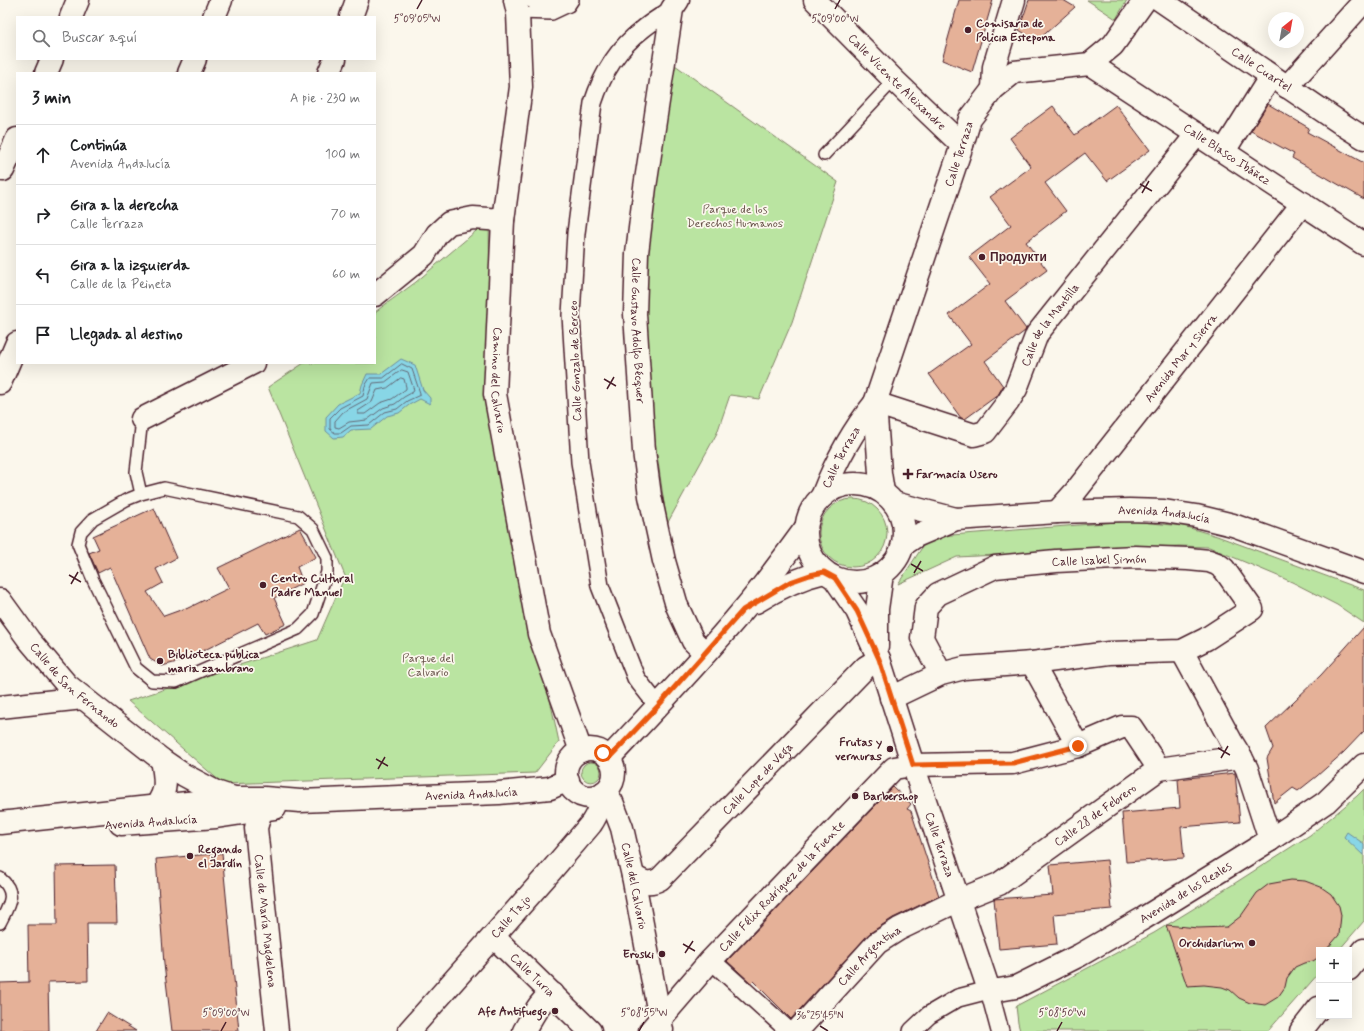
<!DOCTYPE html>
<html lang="es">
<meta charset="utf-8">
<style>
:root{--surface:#fff;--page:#f2f2f2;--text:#202124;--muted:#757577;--line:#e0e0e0}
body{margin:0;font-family:Mynerve,sans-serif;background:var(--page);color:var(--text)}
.controls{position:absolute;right:12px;bottom:12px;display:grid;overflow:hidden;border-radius:0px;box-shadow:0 4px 16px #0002}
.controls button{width:36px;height:36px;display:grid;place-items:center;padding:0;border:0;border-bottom:1px solid var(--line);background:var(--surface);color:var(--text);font:20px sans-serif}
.compass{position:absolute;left:1268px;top:12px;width:36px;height:36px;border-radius:50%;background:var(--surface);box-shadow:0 4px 16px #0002;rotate:31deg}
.stop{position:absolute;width:12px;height:12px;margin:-9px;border:3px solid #ea580c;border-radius:50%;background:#fff}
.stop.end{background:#ea580c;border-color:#fff;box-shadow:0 1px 4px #0008}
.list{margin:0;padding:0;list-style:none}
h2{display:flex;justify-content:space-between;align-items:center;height:52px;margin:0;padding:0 16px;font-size:17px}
h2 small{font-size:13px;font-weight:400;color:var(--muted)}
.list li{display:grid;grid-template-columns:26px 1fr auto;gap:12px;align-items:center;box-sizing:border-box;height:60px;padding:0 16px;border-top:1px solid var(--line)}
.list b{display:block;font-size:15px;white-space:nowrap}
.list p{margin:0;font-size:13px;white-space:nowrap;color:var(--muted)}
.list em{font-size:13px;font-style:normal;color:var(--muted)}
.icon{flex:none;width:22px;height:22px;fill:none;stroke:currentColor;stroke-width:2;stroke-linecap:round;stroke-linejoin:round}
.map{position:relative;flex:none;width:1364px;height:1031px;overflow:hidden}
.search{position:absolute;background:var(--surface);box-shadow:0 4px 16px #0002;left:16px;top:16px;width:360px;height:44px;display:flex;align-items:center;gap:10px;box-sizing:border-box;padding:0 14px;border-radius:0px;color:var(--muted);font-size:15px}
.panel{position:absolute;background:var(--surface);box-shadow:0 4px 16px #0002;left:16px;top:72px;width:360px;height:292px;border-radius:0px}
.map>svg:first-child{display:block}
</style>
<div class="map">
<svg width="1364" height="1031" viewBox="0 0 1364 1031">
<rect width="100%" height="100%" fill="#fbf7ec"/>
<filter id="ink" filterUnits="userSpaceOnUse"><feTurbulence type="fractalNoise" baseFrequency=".025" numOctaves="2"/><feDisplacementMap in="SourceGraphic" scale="8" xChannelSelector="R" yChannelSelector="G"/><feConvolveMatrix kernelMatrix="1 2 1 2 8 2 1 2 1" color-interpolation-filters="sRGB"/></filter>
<g filter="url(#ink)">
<path fill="#bae4a1" stroke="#828266" d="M 1087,0 L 1127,0 L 1116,19 Z
M 668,60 L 838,182 L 792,322 L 759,399 L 730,395 L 717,433 L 667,524 L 644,365 L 643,238 Z
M 489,220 L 490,303 L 487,404 L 559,742 L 535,773 L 223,784 L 128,701 L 317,640 L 345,576 L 268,387 L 304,363 L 375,363 L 375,312 L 416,282 Z
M819 533a34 34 0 1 1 68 0a34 34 0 1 1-68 0Z
M 1130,521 L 1183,526 L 1217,536 L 1364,590 L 1364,623 L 1337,605 L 1292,582 L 1209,547 L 1179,546 L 957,557 L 898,584 L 923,546 L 939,536 Z
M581 772a10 10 0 1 1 20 0a10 10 0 1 1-20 0Z
M 1364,789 L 1364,921 L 1339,950 L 1319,950 L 1319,973 L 1268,1031 L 1020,1031 L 1018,1023 L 1016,1006 L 1154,933 L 1232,885 L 1310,835 L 1357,796 Z"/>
<path fill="#88d6e6" stroke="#6f8d9b" d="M 401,359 L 415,365 L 423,390 L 430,398 L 430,404 L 420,399 L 409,405 L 399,413 L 387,416 L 371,429 L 351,430 L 343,437 L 334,438 L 326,431 L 326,417 L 338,404 L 360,393 L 362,385 L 367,374 L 381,374 Z
M 1347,832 L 1364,844 L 1364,856 L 1344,837 Z"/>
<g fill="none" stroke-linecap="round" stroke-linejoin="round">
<path stroke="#636876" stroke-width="1" d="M 402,364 L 412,369 L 420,393 L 420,395 L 407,401 L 397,409 L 385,412 L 369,425 L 351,426 L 341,433 L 335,433 L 330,429 L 330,418 L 340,408 L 363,396 L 365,386 L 370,378 L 383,378 Z
M 402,370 L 408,372 L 414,390 L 413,392 L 404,397 L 395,404 L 383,408 L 367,420 L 349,422 L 339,428 L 335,427 L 335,421 L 343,412 L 367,399 L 373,383 L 385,382 Z
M 401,378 L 404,379 L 406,387 L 406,389 L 392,399 L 380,403 L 365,414 L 358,414 L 358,411 L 372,402 L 377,390 L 387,388 Z"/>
</g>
<path fill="#e5b198" stroke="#4a1f2b" d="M 959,0 L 993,0 L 972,72 L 942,60 Z
M 1029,0 L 1063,0 L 1075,7 L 1037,41 L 1019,30 Z
M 1268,104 L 1309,128 L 1307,132 L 1364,163 L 1364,199 L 1292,158 L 1294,154 L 1251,131 Z
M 1116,105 L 1150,150 L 1107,181 L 1085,153 L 1045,183 L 1066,211 L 1026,242 L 1047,270 L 1005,301 L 1026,329 L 1025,331 L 985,361 L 1003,386 L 998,395 L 965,419 L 961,418 L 929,374 L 971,344 L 949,315 L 990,284 L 969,257 L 1011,225 L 990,197 L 1031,167 L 1010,138 L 1053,106 L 1075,135 Z
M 154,508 L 176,558 L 156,569 L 163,583 L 147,592 L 164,616 L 186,608 L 186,609 L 229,588 L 218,568 L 300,528 L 316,557 L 297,567 L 303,583 L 274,598 L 286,624 L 265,634 L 258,623 L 185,660 L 162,666 L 150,659 L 110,567 L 98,573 L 89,553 L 99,549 L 93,536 Z
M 1364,627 L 1364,731 L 1344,752 L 1317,776 L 1298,791 L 1293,788 L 1274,803 L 1267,758 L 1273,748 L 1266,728 L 1321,675 Z
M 1235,773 L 1240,822 L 1181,827 L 1184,858 L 1126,862 L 1122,813 L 1180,808 L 1178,779 Z
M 893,787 L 911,804 L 907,809 L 911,811 L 939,896 L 893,918 L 870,933 L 791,1019 L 753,981 L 751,983 L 727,961 Z
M 222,853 L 239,1031 L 172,1031 L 164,964 L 156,859 Z
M 1107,860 L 1112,909 L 1054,914 L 1057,944 L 999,949 L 994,899 L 1053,895 L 1050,865 Z
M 115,865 L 117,923 L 87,923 L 88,981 L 48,982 L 49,1031 L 0,1031 L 0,983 L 29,982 L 28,925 L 57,925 L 56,866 Z
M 1291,880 L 1305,881 L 1321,887 L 1331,894 L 1339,906 L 1341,915 L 1339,935 L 1326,950 L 1319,950 L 1319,957 L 1313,961 L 1304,963 L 1295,967 L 1287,978 L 1285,987 L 1278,997 L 1265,1005 L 1250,1003 L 1239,998 L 1230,990 L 1222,987 L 1204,985 L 1187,986 L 1166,925 L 1198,928 L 1227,927 L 1241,916 L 1257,893 L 1269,884 Z
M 107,1013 L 136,1031 L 96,1031 Z"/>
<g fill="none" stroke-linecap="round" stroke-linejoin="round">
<defs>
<path id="service" d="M 518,13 L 552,14 L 569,6 L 573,0
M 824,155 L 894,80
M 164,488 L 298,516 L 313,529 L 327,558 L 327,572 L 313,614 L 298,629 L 176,682 L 152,681 L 136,668 L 93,580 L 78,544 L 81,532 L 93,519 L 126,500 L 141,494 Z
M 141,494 L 136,472 L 142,419
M 0,878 C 18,893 9,905 0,923"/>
<path id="pedestrian" d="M 533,0 C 544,4 555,11 563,0
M 658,706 L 636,678 L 600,586 L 580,462 L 571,315 L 576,233 L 593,103 C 602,75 618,48 642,30 C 651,22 662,16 672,9
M 711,960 L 789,1031
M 912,1031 L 929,1015 L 958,998 L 989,990 L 1000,1031"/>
<g id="minor">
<path id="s1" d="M 678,0 L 672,9 L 645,187 L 637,253 L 635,314 L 644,451 L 650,496 L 664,561 L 677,606 L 693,641 L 705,653"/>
<path id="s2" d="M 815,0 L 894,80 L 962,145"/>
<path id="s3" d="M 1160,0 L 1348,128 L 1364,138"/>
<path d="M 71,17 L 78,0"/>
<path d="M 214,17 L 221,0"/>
<path d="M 351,17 L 357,0"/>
<path id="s4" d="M 1090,64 L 1364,244"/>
<path d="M 46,73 L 52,59"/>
<path d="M 189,73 L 195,59"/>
<path d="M 329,73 L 335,59"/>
<path d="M 1287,87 L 1364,1"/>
<path d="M 1224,151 L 1271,76"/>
<path d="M 3,170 L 17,139"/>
<path d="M 375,295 L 424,255 L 437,234 L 449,223 L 473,218 L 503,220"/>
<path d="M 0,383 L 17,343"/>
<path id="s5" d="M 875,403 L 974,435 L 985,432 L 1008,402 L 1016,389 L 1037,334 L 1197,134"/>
<path d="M 142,419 L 253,363"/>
<path id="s6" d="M 1057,512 L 1075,492 L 1303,203"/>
<path id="s7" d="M 835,579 L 857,611 L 879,659 L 913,765 L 989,990 L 999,990 L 1016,987 L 1080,955 L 1144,918 L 1270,840 L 1326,802 L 1364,765"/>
<path d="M 877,646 L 877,609 L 882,574"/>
<path d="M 1182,651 L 1231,741 L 1241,757 L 1247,769 L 1270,840"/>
<path d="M 1032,663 L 1078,746"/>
<path d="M 891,698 L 941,674 L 964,668 L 1032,663 L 1109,653 L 1182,651 L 1206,639 L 1252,609 L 1224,569 L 1217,564 L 1209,561 L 1188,559 L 1135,557 L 1056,561 L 995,567 L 938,594 L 926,607 L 922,638 L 941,674"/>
<path d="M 0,707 L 83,698"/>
<path id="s8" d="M 604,792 L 612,802 L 622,828 L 633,876 L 662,1030"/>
<path id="s9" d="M 261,811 L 256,828 L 277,1031"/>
<path d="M 143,816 L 150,815 C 167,792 167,786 162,760"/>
<path id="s10" d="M 633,876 C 643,882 649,885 660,879 L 866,667 L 879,659"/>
<path id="s11" d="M 495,935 L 499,942 L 590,1031"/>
<path d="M 1349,969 L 1364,950"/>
<path id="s12" d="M 409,1031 L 551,871 L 591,824 C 597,815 601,807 597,796"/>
<path d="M 524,1031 C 531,1020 540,998 553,994"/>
<path id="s13" d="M 650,1031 L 711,960 L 894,768 L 913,765 L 1013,763 L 1078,746 L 1122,727 L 1131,727 L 1159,769"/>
<path id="s14" d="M 797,1031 L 877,943 L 899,929 L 959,900 L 999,884 L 1159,769 L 1241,757"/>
<path d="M 1301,1031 L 1319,1008"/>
</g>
<g id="tertiary">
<path id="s15" d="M 515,0 L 518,13 L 521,87 L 503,220 L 495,394 L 539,634 L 581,751"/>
<path d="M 993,89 L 994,67 L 1014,0"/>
<path d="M 875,403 L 880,473 L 883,492"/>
<path id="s16" d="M 823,494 C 836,461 853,430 875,403 L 962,145 L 970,119 L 993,89 L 1014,72 L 1090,64 L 1113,45 L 1145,0"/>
<path id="s17" d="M 0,600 L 29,640 L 67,685 L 162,760 L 184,775 L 216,792 L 234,798"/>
</g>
<g id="secondary">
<circle cx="855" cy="533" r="49"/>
<path d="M 894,503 L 956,519"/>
<path id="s18" d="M 903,545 L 916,536 L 956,519 L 1057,512 L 1129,510 L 1164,511 L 1196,516 L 1233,525 L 1364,572"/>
<path d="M 756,602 C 778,588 798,578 824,572"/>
<circle cx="590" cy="773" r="24"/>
<path d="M 609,758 C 655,709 701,661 744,609 C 765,584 785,556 805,529"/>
<path id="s19" d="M 0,823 L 234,798 L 264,798 L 300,801 L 499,793 L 550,788 L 568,780"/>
<path d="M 121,824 L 216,817 L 275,808"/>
</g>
</defs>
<use href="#service" stroke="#4a1f2b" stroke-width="14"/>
<use href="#pedestrian" stroke="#4a1f2b" stroke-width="20"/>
<use href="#minor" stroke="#4a1f2b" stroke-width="25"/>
<use href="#tertiary" stroke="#4a1f2b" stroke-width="25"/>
<use href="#secondary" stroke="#4a1f2b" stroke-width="25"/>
<use href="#service" stroke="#fbf7ec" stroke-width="11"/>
<use href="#pedestrian" stroke="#fbf7ec" stroke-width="17"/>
<use href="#minor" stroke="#fbf7ec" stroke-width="22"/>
<use href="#tertiary" stroke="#fbf7ec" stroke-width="22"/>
<use href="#secondary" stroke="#fbf7ec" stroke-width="22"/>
</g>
</g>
<g fill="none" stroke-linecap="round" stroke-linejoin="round" filter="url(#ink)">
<path stroke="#ea580c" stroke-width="5" d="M 603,753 L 609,758 L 658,706 L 743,610 L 790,582 L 810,575 L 824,572 L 835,578 L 857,611 L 869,637 L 879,659 L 913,765 L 1013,763 L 1078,746"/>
</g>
<path fill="none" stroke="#4a1f2b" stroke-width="1.5" d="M 417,9 L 422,0M 835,9 L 840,0M 1140,184 L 1152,191M 1142,193 L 1149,181M 604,379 L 616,386M 607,389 L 614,377M 911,564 L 923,571M 914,573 L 921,561M 69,575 L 81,582M 71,584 L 78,572M 1218,748 L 1230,755M 1221,758 L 1228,746M 376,759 L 388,766M 378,769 L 385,757M 683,944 L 695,951M 685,953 L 693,941M 820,1026 L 828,1031M 221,1031 L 226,1022M 639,1031 L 644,1022M 1057,1031 L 1062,1022"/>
<g fill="#4a1f2b" stroke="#fbf7ec" stroke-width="1.5">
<circle cx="968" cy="30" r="4"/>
<circle cx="982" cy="257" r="4"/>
<path d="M906 468h4v4h4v4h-4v4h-4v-4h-4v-4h4z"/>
<circle cx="263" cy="585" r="4"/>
<circle cx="160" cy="661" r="4"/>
<circle cx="890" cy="749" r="4"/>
<circle cx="855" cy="796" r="4"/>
<circle cx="190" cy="856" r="4"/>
<circle cx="1252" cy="943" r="4"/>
<circle cx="662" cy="954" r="4"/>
<circle cx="555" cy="1011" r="4"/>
</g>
<g text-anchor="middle" stroke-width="3.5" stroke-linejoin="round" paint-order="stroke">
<g font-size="12" font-weight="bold" fill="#4a1f2b" stroke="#fbf7ec" text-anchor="start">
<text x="976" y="27">Comisaria de<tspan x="976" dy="14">Policia Estepona</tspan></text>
<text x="990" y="261">Продукти</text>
<text x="916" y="478">Farmacia Usero</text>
<text x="271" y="582">Centro Cultural<tspan x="271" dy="14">Padre Manuel</tspan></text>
<text x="168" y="658">Biblioteca publica<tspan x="168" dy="14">maria zambrano</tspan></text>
<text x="882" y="746" text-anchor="end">Frutas y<tspan x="882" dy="14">vernuras</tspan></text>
<text x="863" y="800">Barbershop</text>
<text x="198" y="853">Regando<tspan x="198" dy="14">el Jardín</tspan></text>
<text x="1244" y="947" text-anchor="end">Orchidarium</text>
<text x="654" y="958" text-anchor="end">Eroski</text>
<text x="547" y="1015" text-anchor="end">Afe Antifuego</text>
</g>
<g font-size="12" fill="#4a1f2b" stroke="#fbf7ec">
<text dy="4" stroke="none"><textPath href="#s3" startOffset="123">Calle Cuartel</textPath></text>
<text dy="4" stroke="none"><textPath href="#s2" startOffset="116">Calle Vicente Aleixandre</textPath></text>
<text dy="4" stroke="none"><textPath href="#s4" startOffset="164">Calle Blasco Ibáñez</textPath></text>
<text dy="4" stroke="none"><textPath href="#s16" startOffset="368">Calle Terraza</textPath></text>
<text dy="4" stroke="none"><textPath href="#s5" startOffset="242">Calle de la Mantilla</textPath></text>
<text dy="4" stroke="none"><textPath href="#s1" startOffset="335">Calle Gustavo Adolfo Bécquer</textPath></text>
<text dy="4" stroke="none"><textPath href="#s6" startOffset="198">Avenida Mar y Sierra</textPath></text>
<text transform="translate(575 361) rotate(-92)" y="4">Calle Gonzalo de Berceo</text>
<text dy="4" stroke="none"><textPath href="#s15" startOffset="382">Camino del Calvario</textPath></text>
<text dy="4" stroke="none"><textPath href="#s16" startOffset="41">Calle Terraza</textPath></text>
<text dy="4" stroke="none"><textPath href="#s18" startOffset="268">Avenida Andalucía</textPath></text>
<text transform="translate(1099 560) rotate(-2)" y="4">Calle Isabel Simón</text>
<text dy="4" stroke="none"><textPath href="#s17" startOffset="114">Calle de San Fernando</textPath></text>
<text dy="4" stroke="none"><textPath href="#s10" startOffset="169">Calle Lope de Vega</textPath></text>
<text dy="4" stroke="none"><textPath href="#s19" startOffset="473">Avenida Andalucía</textPath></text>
<text dy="4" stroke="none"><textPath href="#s14" startOffset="373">Calle 28 de Febrero</textPath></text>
<text transform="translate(151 822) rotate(-4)" y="4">Avenida Andalucía</text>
<text dy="4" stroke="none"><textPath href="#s7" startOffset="287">Calle Terraza</textPath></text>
<text dy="4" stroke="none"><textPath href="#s13" startOffset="196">Calle Félix Rodríguez de la Fuente</textPath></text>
<text dy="4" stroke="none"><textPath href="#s8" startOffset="100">Calle del Calvario</textPath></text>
<text dy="4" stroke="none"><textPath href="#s7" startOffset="662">Avenida de los Reales</textPath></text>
<text dy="4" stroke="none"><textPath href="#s12" startOffset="153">Calle Tajo</textPath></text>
<text dy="4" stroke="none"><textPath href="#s9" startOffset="111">Calle de María Magdelena</textPath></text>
<text dy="4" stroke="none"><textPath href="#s14" startOffset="105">Calle Argentina</textPath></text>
<text dy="4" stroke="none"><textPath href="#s11" startOffset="55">Calle Turia</textPath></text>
</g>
<g font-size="12" fill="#665048" stroke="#fbf7ec">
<text x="735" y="213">Parque de los<tspan x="735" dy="14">Derechos Humanos</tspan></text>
<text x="428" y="662">Parque del<tspan x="428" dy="14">Calvario</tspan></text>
</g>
</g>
<g font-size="10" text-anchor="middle" fill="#4a1f2b" stroke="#fbf7ec" stroke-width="3.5" stroke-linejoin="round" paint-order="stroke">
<text x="417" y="22">5°09'05"W</text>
<text x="835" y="22">5°09'00"W</text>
<text x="226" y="1016">5°09'00"W</text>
<text x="644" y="1016">5°08'55"W</text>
<text x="1062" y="1016">5°08'50"W</text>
<text x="820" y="1019">36°25'45"N</text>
</g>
</svg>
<div class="controls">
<button>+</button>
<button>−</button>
</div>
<svg class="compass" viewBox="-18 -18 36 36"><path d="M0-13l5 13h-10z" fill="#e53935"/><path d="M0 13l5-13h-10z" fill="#757577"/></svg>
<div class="stop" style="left:603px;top:753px"></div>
<div class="stop end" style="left:1078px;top:746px"></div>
<div class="search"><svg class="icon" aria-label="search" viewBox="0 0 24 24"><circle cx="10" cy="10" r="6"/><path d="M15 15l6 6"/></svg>Buscar aquí</div>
<section class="panel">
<h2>3 min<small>A pie · 230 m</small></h2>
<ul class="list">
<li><svg class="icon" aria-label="ahead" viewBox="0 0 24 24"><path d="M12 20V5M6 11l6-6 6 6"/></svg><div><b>Continúa</b><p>Avenida Andalucía</p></div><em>100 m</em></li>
<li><svg class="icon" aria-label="right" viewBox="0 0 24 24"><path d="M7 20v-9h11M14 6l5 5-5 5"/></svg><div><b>Gira a la derecha</b><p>Calle Terraza</p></div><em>70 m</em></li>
<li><svg class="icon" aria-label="left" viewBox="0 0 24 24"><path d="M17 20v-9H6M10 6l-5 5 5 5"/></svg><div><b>Gira a la izquierda</b><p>Calle de la Peineta</p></div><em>60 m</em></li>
<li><svg class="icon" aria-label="arrive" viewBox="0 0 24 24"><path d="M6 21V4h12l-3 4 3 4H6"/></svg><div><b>Llegada al destino</b></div></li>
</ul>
</section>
</div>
